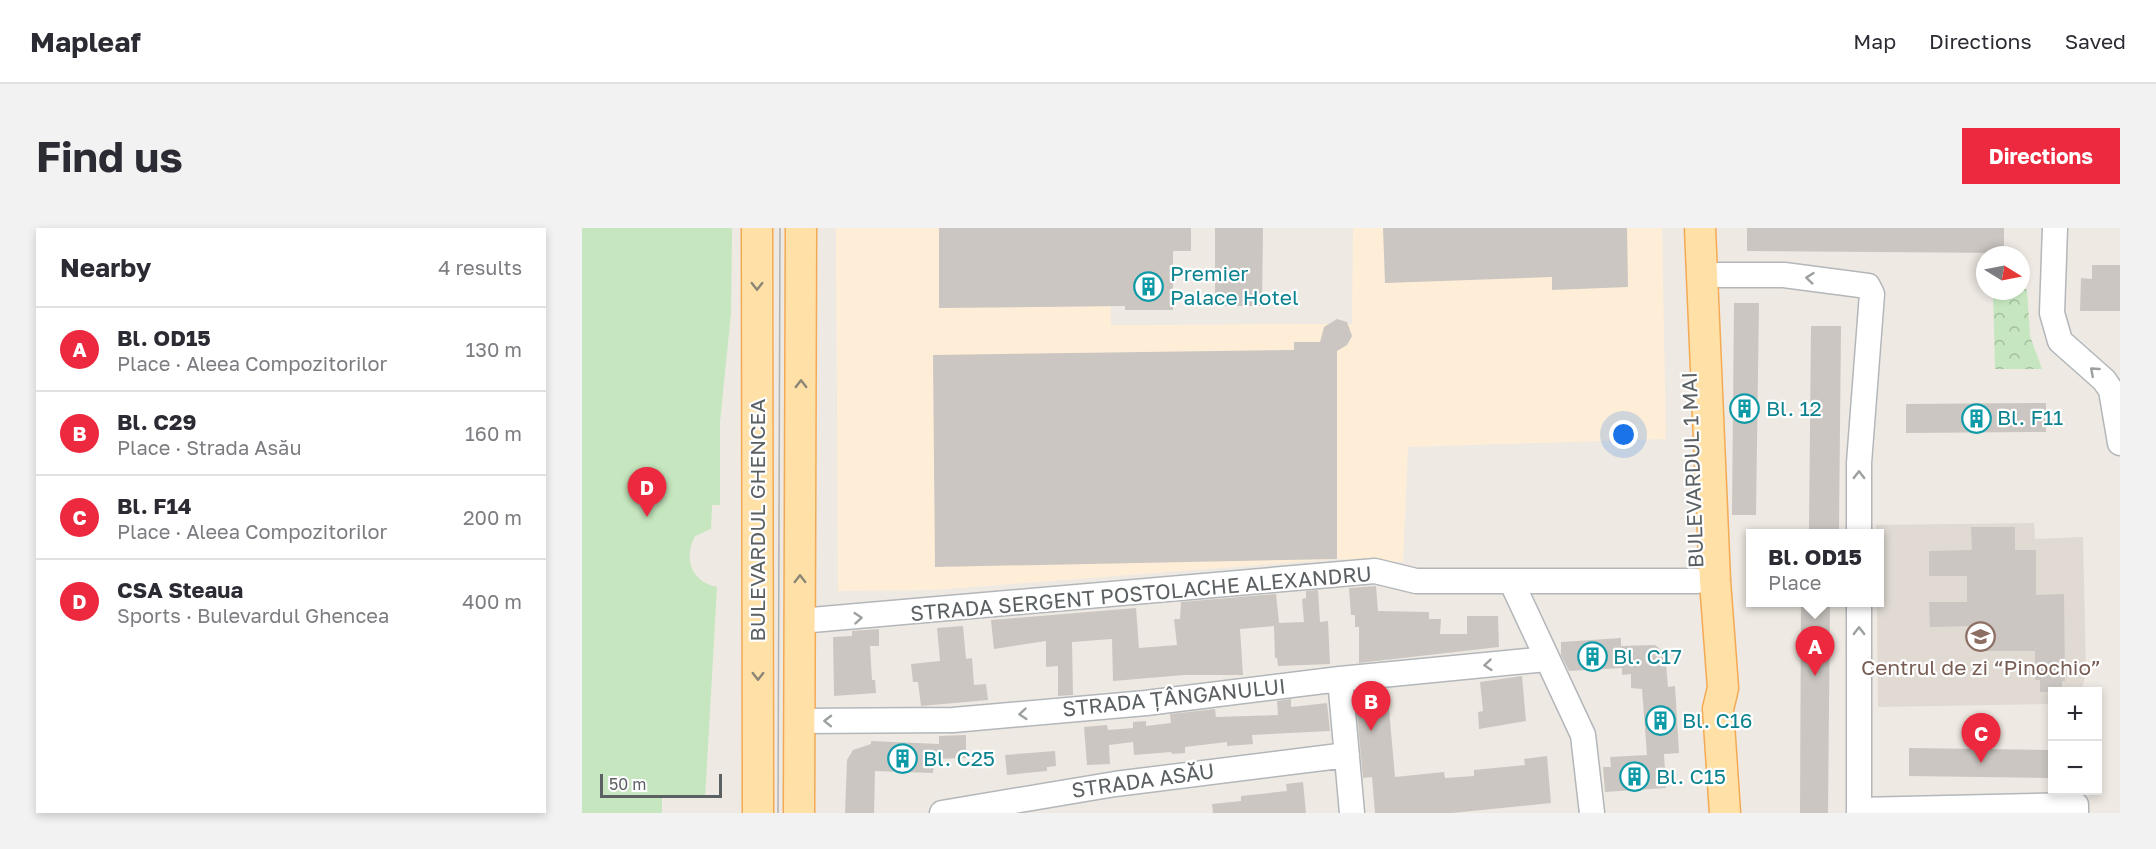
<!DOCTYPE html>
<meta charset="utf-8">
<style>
:root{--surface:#fff;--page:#f2f2f3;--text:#2b2b33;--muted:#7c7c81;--line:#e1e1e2;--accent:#ec293e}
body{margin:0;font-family:"Golos Text",sans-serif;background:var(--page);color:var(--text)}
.controls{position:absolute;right:18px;bottom:18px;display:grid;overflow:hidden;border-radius:0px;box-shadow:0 3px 9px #0003}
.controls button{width:54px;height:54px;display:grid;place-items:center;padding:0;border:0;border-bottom:2px solid var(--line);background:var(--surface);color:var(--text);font:30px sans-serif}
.compass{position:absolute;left:1394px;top:18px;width:54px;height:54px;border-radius:50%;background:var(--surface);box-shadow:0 3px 9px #0003;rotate:100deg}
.scale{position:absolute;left:18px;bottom:15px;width:122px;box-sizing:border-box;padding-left:6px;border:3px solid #5b6063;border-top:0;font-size:16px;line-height:21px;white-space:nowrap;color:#5b6063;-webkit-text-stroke:4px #fff;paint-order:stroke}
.you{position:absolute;left:1042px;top:207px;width:21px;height:21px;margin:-15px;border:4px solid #fff;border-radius:50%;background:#1a73e8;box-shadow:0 0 0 9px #1a73e833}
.badge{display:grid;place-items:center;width:39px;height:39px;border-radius:50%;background:var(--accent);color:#fff;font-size:20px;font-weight:700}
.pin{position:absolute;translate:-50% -50px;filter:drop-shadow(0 2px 3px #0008)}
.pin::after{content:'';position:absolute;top:32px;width:21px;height:18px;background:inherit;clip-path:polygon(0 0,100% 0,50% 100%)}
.popup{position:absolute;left:1164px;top:301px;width:138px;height:78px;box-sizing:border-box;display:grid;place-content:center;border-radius:0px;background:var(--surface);filter:drop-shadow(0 2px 4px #0005);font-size:20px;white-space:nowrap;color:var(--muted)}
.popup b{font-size:22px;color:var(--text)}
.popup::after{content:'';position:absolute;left:50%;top:100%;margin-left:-12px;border:12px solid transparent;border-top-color:var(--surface)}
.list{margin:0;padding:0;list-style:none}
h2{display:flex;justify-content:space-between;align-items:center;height:78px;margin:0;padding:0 24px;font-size:26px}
h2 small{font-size:20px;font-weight:400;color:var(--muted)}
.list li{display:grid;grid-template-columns:39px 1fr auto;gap:18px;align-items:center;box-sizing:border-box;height:84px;padding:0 24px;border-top:2px solid var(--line)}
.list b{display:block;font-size:22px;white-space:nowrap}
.list p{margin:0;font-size:20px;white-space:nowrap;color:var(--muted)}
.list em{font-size:20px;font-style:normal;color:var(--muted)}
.map{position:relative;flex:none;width:1538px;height:585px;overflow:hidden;border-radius:0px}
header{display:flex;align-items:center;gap:36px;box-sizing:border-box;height:84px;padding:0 30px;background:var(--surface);border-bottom:2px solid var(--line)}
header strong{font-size:28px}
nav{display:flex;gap:33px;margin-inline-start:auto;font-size:21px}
.intro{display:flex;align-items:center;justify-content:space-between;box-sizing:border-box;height:144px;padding:0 36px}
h1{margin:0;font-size:42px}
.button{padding:15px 27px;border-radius:0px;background:var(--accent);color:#fff;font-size:21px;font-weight:700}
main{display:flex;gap:36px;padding:0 36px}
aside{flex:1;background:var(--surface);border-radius:0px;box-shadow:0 3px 9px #0003}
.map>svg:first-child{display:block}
</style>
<header>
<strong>Mapleaf</strong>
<nav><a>Map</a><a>Directions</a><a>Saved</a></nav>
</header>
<div class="intro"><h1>Find us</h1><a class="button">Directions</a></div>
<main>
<aside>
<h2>Nearby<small>4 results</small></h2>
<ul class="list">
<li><span class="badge">A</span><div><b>Bl. OD15</b><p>Place · Aleea Compozitorilor</p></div><em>130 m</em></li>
<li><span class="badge">B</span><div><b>Bl. C29</b><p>Place · Strada Asău</p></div><em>160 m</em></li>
<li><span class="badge">C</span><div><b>Bl. F14</b><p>Place · Aleea Compozitorilor</p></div><em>200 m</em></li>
<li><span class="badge">D</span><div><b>CSA Steaua</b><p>Sports · Bulevardul Ghencea</p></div><em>400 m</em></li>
</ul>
</aside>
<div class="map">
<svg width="1538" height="585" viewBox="0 0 1538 585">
<defs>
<pattern id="park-crowns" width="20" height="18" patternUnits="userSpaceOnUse" patternTransform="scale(1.5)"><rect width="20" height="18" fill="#c5e6be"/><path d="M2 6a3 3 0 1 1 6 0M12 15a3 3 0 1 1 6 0" fill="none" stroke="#a3be9e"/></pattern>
</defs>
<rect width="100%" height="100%" fill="#eee9e2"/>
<path fill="#feeed7" d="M 254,0 L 527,0 L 529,97 L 770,96 L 771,0 L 1080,0 L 1084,211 L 826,219 L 821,334 L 755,331 L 353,362 L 256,363 Z"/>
<path fill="#e0dad3" d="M 1452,295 L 1453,311 L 1501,309 L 1504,443 L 1500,463 L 1470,464 L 1470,476 L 1296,479 L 1295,375 L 1298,374 L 1298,306 L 1294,305 L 1294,297 Z"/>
<path fill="url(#park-crowns)" d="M 1439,61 L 1445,61 L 1448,108 L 1460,141 L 1413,141 L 1411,63 Z"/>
<path fill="#c5e6be" d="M 0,0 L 150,0 L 149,85 L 138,194 L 138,277 L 130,277 L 129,301 L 113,308 C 101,330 109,354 135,359 L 123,570 L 80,569 L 80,585 L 0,585 Z"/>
<path fill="#cbc6c1" d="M 357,0 L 609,0 L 609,23 L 591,23 L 591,82 L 543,82 L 543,78 L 357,80 Z
M 633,0 L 681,0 L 680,78 L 633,78 Z
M 801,0 L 1045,0 L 1046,59 L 970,62 L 970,49 L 803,55 Z
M 1165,0 L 1422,0 L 1422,25 L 1165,23 Z
M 1510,37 L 1538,37 L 1538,83 L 1498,83 L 1499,50 L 1510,51 Z
M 1152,75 L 1177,75 L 1174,287 L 1150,287 Z
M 755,91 L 765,94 L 770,108 L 765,117 L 755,123 L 755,331 L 353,339 L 351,127 L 712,122 L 712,114 L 738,114 L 742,99 Z
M 1229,98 L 1259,98 L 1257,301 L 1227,301 Z
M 1464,175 L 1464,204 L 1324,205 L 1324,176 Z
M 1389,299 L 1433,299 L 1433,322 L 1454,322 L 1454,367 L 1482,366 L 1483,453 L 1480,453 L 1480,464 L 1458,464 L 1458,452 L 1453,452 L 1453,423 L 1392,423 L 1392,398 L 1348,399 L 1347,374 L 1385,374 L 1385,348 L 1347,348 L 1347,323 L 1390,322 Z
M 794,358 L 796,383 L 847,384 L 847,391 L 859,391 L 858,406 L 885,406 L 885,388 L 916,388 L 917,419 L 777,435 L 777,399 L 773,399 L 773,387 L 769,387 L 767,360 Z
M 736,362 L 738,394 L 746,393 L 748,436 L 696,438 L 695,430 L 693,430 L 692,398 L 658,401 L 661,447 L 602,447 L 531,453 L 530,411 L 490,414 L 491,467 L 476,468 L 476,438 L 464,439 L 464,413 L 412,421 L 409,392 L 554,380 L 557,420 L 595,417 L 592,391 L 598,391 L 599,374 L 694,366 L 697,395 L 722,394 L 720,371 L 724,370 L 724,363 Z
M 1219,375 L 1248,375 L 1246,585 L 1218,585 Z
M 381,398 L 384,431 L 390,430 L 392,457 L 404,456 L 406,472 L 339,478 L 336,454 L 331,454 L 329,436 L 358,433 L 355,400 Z
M 297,401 L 297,418 L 288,418 L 290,452 L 293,452 L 294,465 L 252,468 L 251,409 L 270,408 L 270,403 Z
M 1039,410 L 1039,418 L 1073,417 L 1083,425 L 1086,459 L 1093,458 L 1097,525 L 1082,526 L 1084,560 L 1023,564 L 1021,539 L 1029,539 L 1028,529 L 1065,527 L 1060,461 L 1049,460 L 1049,446 L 1040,447 L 1040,440 L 987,443 L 979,427 L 979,414 Z
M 940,448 L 944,493 L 897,501 L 896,484 L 901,483 L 898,454 Z
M 801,461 L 802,471 L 806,470 L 813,549 L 862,544 L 863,550 L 892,548 L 892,542 L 943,537 L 942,531 L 965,528 L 969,575 L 870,585 L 793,585 L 790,549 L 781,550 L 773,464 Z
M 709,471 L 709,479 L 745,475 L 748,503 L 670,507 L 671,516 L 645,518 L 645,514 L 603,519 L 603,525 L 590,526 L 589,524 L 552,527 L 551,514 L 527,517 L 528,536 L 505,537 L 502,499 L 525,497 L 526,502 L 551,500 L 551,494 L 564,493 L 564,498 L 589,495 L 588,486 L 633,481 L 634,489 L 696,487 L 695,473 Z
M 384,507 L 384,530 L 352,531 L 351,545 L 293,543 L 292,585 L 263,585 L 265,532 L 271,522 L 289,516 L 289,513 L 357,516 L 357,508 Z
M 1327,520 L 1470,522 L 1470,550 L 1327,548 Z
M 473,523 L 474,538 L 465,539 L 465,543 L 425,547 L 423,527 Z
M 721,554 L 724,585 L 631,585 L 630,576 L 659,573 L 659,568 L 705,563 L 704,556 Z"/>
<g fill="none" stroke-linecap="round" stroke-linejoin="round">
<defs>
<path id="minor" d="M 1473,0 L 1470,85 L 1478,113 L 1522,152 L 1529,162 L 1538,215
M 1118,47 L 1202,47 L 1286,58 L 1290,66 L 1277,235 L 1277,306
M 930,355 L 1001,507 L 1010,585
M 218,393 L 793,343 L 834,353 L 1115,353
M 758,451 L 770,585
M 218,493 L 371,492 L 564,475 L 758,451 L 965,431
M 1277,582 L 1494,577 L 1494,585
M 360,585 L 533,556 L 765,527
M 1277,585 L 1277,374"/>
<path id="major" d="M 175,0 L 176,585
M 1118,0 L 1133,353 L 1141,460 L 1136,481 L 1143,585
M 217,585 L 219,0"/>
</defs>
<use href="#minor" stroke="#b3b7ba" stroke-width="27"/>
<use href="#major" stroke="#f4aa55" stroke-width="33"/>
<use href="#minor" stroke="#fff" stroke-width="24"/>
<use href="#major" stroke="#ffe0a6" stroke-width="30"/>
<path stroke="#b1b2b3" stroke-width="1.5" d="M 196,585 L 198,0"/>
</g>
<defs><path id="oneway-chevron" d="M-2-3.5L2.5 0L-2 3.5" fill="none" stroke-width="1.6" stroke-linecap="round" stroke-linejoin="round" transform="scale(1.5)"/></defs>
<g stroke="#9da0a1">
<use href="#oneway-chevron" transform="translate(1228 50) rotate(-174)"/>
<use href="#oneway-chevron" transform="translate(1512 143) rotate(-139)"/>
<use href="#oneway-chevron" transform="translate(1277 247) rotate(-90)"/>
<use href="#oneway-chevron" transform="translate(276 390) rotate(-5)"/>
<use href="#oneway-chevron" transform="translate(1277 403) rotate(-90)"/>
<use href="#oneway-chevron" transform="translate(906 437) rotate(175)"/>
<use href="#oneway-chevron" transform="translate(441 486) rotate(175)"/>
<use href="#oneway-chevron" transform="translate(246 493) rotate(-179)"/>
</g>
<g stroke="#8c8677">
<use href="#oneway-chevron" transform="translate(175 58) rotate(90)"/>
<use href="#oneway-chevron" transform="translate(219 156) rotate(-90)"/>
<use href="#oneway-chevron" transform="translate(218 351) rotate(-90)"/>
<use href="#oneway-chevron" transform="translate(176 448) rotate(90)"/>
</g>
<defs>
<symbol id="building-ring" viewBox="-11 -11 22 22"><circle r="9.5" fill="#fff" stroke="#0f9aa8" stroke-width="1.5"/><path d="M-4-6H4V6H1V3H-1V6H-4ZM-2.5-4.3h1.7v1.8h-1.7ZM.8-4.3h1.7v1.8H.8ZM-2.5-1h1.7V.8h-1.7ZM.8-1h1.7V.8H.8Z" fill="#0f9aa8"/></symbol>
<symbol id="school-ring" viewBox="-11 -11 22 22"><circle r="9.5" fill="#fff" stroke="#8d6e63" stroke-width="1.5"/><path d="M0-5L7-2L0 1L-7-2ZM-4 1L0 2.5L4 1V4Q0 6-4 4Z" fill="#8d6e63"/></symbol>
</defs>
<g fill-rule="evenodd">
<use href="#building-ring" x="550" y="42" width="33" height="33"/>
<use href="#building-ring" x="1146" y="164" width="33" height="33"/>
<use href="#building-ring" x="1378" y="174" width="33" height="33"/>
<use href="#school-ring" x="1382" y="392" width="33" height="33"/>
<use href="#building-ring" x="994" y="412" width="33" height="33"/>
<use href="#building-ring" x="1062" y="476" width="33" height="33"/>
<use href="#building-ring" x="304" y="514" width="33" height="33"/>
<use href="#building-ring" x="1036" y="532" width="33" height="33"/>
</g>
<g text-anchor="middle" stroke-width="4.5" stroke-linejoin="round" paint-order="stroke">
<g font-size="21" fill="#0d838f" stroke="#fff" text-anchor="start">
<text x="588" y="53">Premier<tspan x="588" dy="24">Palace Hotel</tspan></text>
<text x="1184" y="188">Bl. 12</text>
<text x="1415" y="197">Bl. F11</text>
<text x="1031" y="436">Bl. C17</text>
<text x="1100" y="500">Bl. C16</text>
<text x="341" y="538">Bl. C25</text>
<text x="1074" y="556">Bl. C15</text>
</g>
<g font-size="21" fill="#5b6063" stroke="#fff">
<text transform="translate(1111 242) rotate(-92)" y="7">BULEVARDUL 1 MAI</text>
<text transform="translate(176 292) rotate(-90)" y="7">BULEVARDUL GHENCEA</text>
<text transform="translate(559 366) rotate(-5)" y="7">STRADA SERGENT POSTOLACHE ALEXANDRU</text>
<text transform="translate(592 470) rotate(-6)" y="7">STRADA ȚÂNGANULUI</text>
<text transform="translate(561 553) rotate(-8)" y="7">STRADA ASĂU</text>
</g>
<g font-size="21" fill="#785e54" stroke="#fff">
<text x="1399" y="447">Centrul de zi “Pinochio”</text>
</g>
</g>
</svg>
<div class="controls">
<button>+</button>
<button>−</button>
</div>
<svg class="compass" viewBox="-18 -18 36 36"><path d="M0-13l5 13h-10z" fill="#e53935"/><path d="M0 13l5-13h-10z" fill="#7c7c81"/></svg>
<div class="scale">50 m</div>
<div class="you"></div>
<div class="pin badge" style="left:1233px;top:448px">A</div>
<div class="popup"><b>Bl. OD15</b>Place</div>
<div class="pin badge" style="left:789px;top:503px">B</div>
<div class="pin badge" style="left:1399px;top:535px">C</div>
<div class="pin badge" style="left:65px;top:289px">D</div>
</div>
</main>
